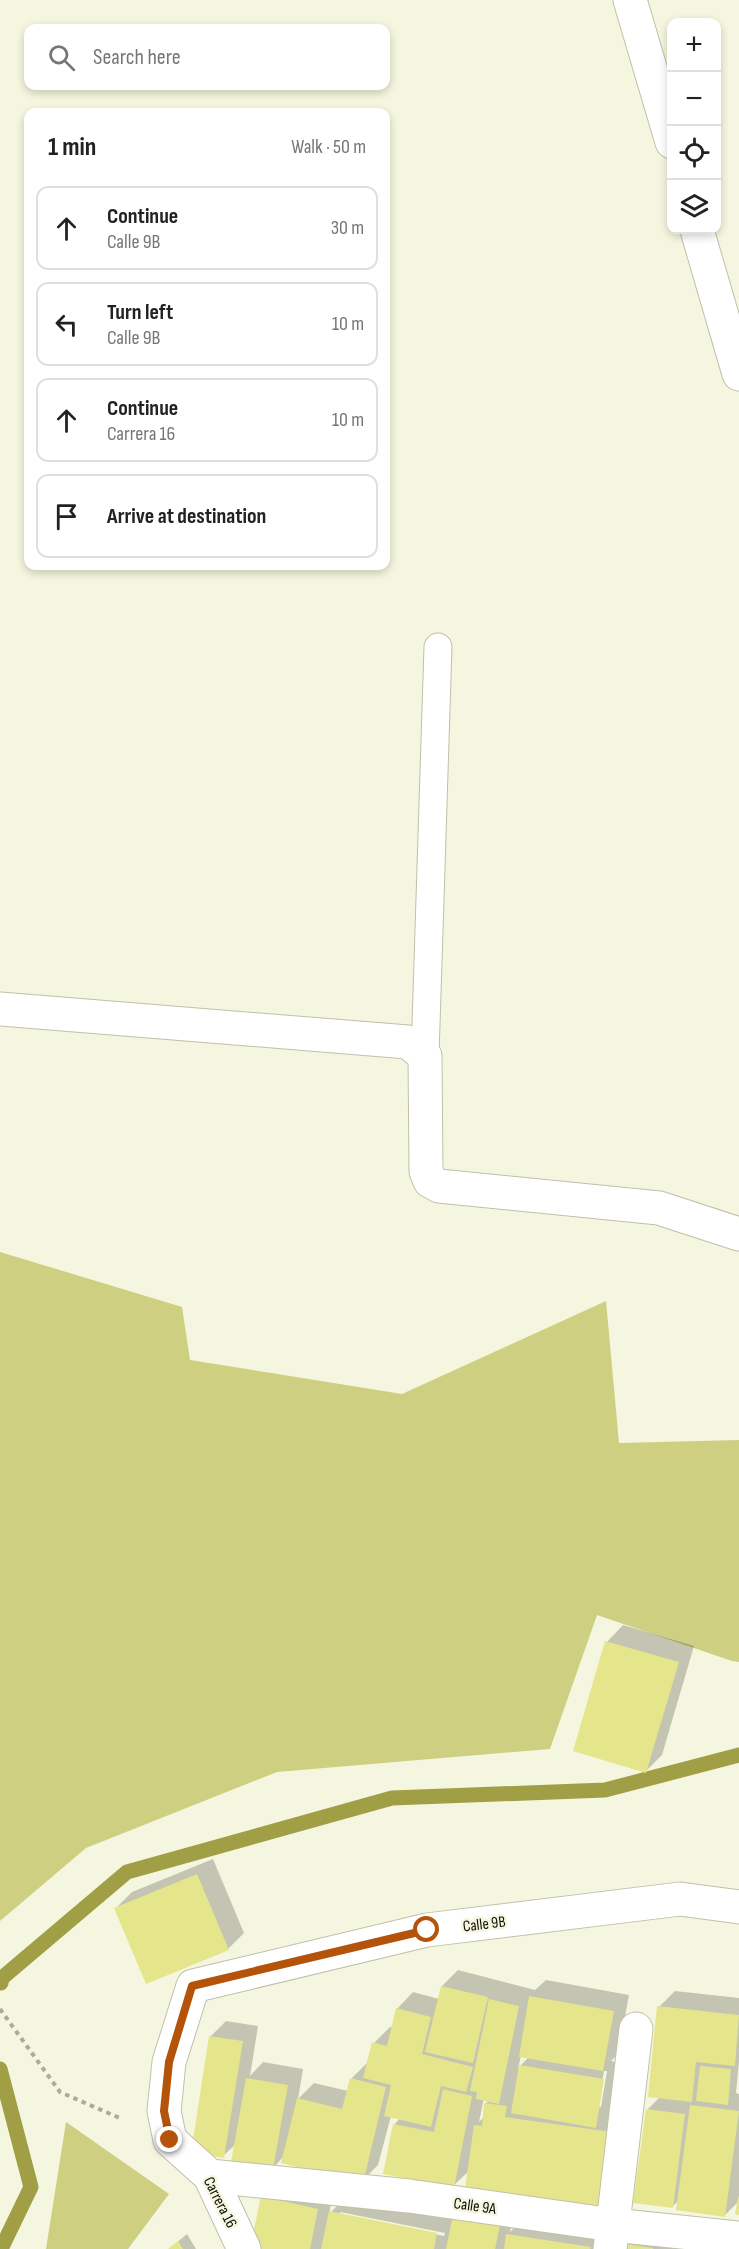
<!DOCTYPE html>
<meta charset="utf-8">
<style>
:root{--surface:#fff;--page:#f2f2f2;--text:#222;--muted:#767676;--line:#e0e0e0}
body{margin:0;font-family:"Sofia Sans Condensed",sans-serif;background:var(--page);color:var(--text)}
.controls{position:absolute;right:18px;top:18px;display:grid;overflow:hidden;border-radius:12px;box-shadow:0 3px 9px #0003}
.controls button{width:54px;height:54px;display:grid;place-items:center;padding:0;border:0;border-bottom:2px solid var(--line);background:var(--surface);color:var(--text);font:30px sans-serif}
.stop{position:absolute;width:18px;height:18px;margin:-14px;border:4px solid #b45309;border-radius:50%;background:#fff}
.stop.end{background:#b45309;border-color:#fff;box-shadow:0 2px 6px #0008}
.list{margin:0;padding:0;list-style:none}
h2{display:flex;justify-content:space-between;align-items:center;height:78px;margin:0;padding:0 24px;font-size:26px}
h2 small{font-size:20px;font-weight:400;color:var(--muted)}
.list li{display:grid;grid-template-columns:39px 1fr auto;gap:18px;align-items:center;box-sizing:border-box;height:84px;margin:0 12px 12px;padding:0 12px;border:2px solid var(--line);border-radius:12px}
.list b{display:block;font-size:22px;white-space:nowrap}
.list p{margin:0;font-size:20px;white-space:nowrap;color:var(--muted)}
.list em{font-size:20px;font-style:normal;color:var(--muted)}
.icon{flex:none;width:33px;height:33px;fill:none;stroke:currentColor;stroke-width:2;stroke-linecap:round;stroke-linejoin:round}
.map{position:relative;flex:none;width:739px;height:2249px;overflow:hidden}
.search{position:absolute;background:var(--surface);box-shadow:0 3px 9px #0003;left:24px;top:24px;width:366px;height:66px;display:flex;align-items:center;gap:15px;box-sizing:border-box;padding:0 21px;border-radius:12px;color:var(--muted);font-size:22px}
.panel{position:absolute;background:var(--surface);box-shadow:0 3px 9px #0003;left:24px;top:108px;width:366px;height:462px;border-radius:12px}
.map>svg:first-child{display:block}
</style>
<div class="map">
<svg width="739" height="2249" viewBox="0 0 739 2249">
<rect width="100%" height="100%" fill="#f5f6df"/>
<path fill="#cfcf81" d="M 0,1252 L 182,1307 L 190,1360 L 402,1394 L 606,1301 L 619,1443 L 739,1440 L 739,1662 L 732,1661 L 597,1615 L 550,1749 L 277,1772 L 86,1848 L 0,1921 Z
M 66,2122 L 169,2194 L 128,2249 L 46,2249 Z"/>
<path fill="#0003" fill-rule="evenodd" d="M 623,1625 L 694,1646 L 662,1755 L 646,1771 L 607,1642 Z
M 213,1859 L 244,1933 L 228,1949 L 116,1908 L 132,1892 Z
M 458,1970 L 535,1990 L 546,1980 L 629,1995 L 618,2054 L 611,2061 L 620,2063 L 620,2192 L 470,2170 L 453,2186 L 394,2125 L 400,2118 L 391,2116 L 378,2165 L 362,2181 L 284,2156 L 273,2168 L 236,2144 L 223,2156 L 210,2037 L 226,2021 L 258,2026 L 250,2076 L 263,2062 L 303,2069 L 298,2099 L 314,2083 L 348,2091 L 351,2079 L 367,2063 L 374,2043 L 390,2027 L 393,2027 L 397,2009 L 413,1992 L 439,1999 L 442,1986 ZM 521,2056 L 529,2057 L 518,2068 ZM 604,2071 L 607,2071 L 601,2107 L 598,2107 ZM 484,2098 L 489,2100 L 485,2104 L 484,2117 L 479,2122 Z
M 675,1991 L 739,1998 L 739,2061 L 736,2093 L 739,2094 L 739,2213 L 738,2202 L 725,2215 L 679,2200 L 672,2207 L 648,2109 L 660,2097 L 659,2007 Z
M 333,2193 L 329,2214 L 347,2196 L 515,2209 L 510,2232 L 523,2219 L 606,2231 L 603,2249 L 251,2249 L 263,2197 ZM 340,2212 L 445,2233 L 444,2236 L 340,2215 Z
M 641,2228 L 675,2233 L 673,2249 L 625,2249 L 625,2245 Z
M 187,2234 L 196,2249 L 169,2249 Z"/>
<g fill="none" stroke-linecap="round" stroke-linejoin="round">
<path stroke="#a09f46" stroke-width="15" d="M 1,1983 L 2,1978 L 127,1872 L 392,1798 L 605,1790 L 739,1755
M 0,2069 L 31,2187 L 1,2249"/>
</g>
<path fill="#e5e58c" d="M 605,1641 L 679,1662 L 646,1773 L 573,1751 Z
M 197,1874 L 229,1950 L 146,1984 L 114,1908 Z
M 441,1986 L 488,1997 L 473,2063 L 425,2052 Z
M 529,1996 L 614,2011 L 603,2071 L 519,2057 Z
M 489,1999 L 519,2006 L 499,2104 L 476,2099 L 477,2092 L 470,2091 Z
M 657,2006 L 739,2015 L 735,2066 L 696,2062 L 692,2102 L 648,2097 Z
M 396,2008 L 431,2017 L 422,2054 L 473,2067 L 466,2092 L 441,2086 L 431,2127 L 384,2116 L 391,2085 L 363,2078 L 372,2042 L 387,2046 Z
M 209,2036 L 243,2041 L 224,2158 L 191,2153 Z
M 519,2065 L 604,2079 L 596,2128 L 511,2113 Z
M 700,2066 L 731,2069 L 728,2105 L 696,2101 Z
M 246,2078 L 288,2085 L 273,2169 L 231,2162 Z
M 350,2078 L 386,2087 L 363,2183 L 281,2163 L 297,2098 L 342,2109 Z
M 443,2089 L 472,2096 L 454,2188 L 383,2174 L 393,2124 L 434,2132 Z
M 484,2103 L 507,2106 L 505,2117 L 611,2132 L 600,2215 L 464,2196 L 474,2125 L 482,2126 Z
M 690,2105 L 739,2111 L 725,2217 L 676,2210 Z
M 646,2109 L 685,2114 L 673,2208 L 633,2203 Z
M 261,2196 L 318,2209 L 310,2249 L 250,2249 Z
M 738,2197 L 739,2197 L 739,2215 L 735,2214 Z
M 329,2211 L 437,2233 L 434,2249 L 321,2249 Z
M 453,2215 L 500,2225 L 495,2249 L 446,2249 Z
M 506,2234 L 591,2247 L 590,2249 L 504,2249 Z
M 178,2241 L 183,2249 L 168,2249 Z
M 624,2244 L 653,2248 L 653,2249 L 623,2249 Z"/>
<g fill="none" stroke-linecap="round" stroke-linejoin="round">
<defs>
<path id="lane" d="M 425,1056 L 438,647"/>
<path id="street" d="M 630,0 L 672,142
M 697,230 L 739,374
M 0,1009 L 408,1042 L 425,1056 L 426,1171 L 430,1181 L 439,1186 L 659,1208 L 739,1234
M 210,2176 L 409,2196 L 613,2225 L 739,2238
M 244,2249 L 210,2176 L 170,2140 L 164,2111 L 169,2062 L 193,1986 L 427,1930 L 680,1899 L 739,1907
M 610,2249 L 636,2029"/>
</defs>
<use href="#lane" stroke="#c0c0aa" stroke-width="29"/>
<use href="#street" stroke="#c0c0aa" stroke-width="35"/>
<path stroke="#aaab99" stroke-width="4" stroke-dasharray="4.5 4.5" stroke-linecap="butt" d="M 0,2009 L 60,2092 L 122,2119"/>
<use href="#lane" stroke="#fff" stroke-width="27"/>
<use href="#street" stroke="#fff" stroke-width="33"/>
</g>
<g fill="none" stroke-linecap="round" stroke-linejoin="round">
<path stroke="#b45309" stroke-width="8" d="M 170,2140 L 164,2111 L 169,2062 L 192,1986 L 427,1930"/>
</g>
<g text-anchor="middle" stroke-width="5" stroke-linejoin="round" paint-order="stroke">
<g font-size="16" fill="#0f0f08" stroke="#f5f6df">
<text transform="translate(484 1923) rotate(-7)" y="6">Calle 9B</text>
<text transform="translate(221 2202) rotate(63)" y="6">Carrera 16</text>
<text transform="translate(475 2205) rotate(8)" y="6">Calle 9A</text>
</g>
</g>
</svg>
<div class="controls">
<button>+</button>
<button>−</button>
<button><svg class="icon" aria-label="locate" viewBox="0 0 24 24"><circle cx="12" cy="12" r="6"/><path d="M12 2v4M12 18v4M2 12h4M18 12h4"/></svg></button>
<button><svg class="icon" aria-label="layers" viewBox="0 0 24 24"><path d="M12 4l9 5-9 5-9-5zM3 14l9 5 9-5"/></svg></button>
</div>
<div class="stop" style="left:427px;top:1930px"></div>
<div class="stop end" style="left:170px;top:2140px"></div>
<div class="search"><svg class="icon" aria-label="search" viewBox="0 0 24 24"><circle cx="10" cy="10" r="6"/><path d="M15 15l6 6"/></svg>Search here</div>
<section class="panel">
<h2>1 min<small>Walk · 50 m</small></h2>
<ul class="list">
<li><svg class="icon" aria-label="ahead" viewBox="0 0 24 24"><path d="M12 20V5M6 11l6-6 6 6"/></svg><div><b>Continue</b><p>Calle 9B</p></div><em>30 m</em></li>
<li><svg class="icon" aria-label="left" viewBox="0 0 24 24"><path d="M17 20v-9H6M10 6l-5 5 5 5"/></svg><div><b>Turn left</b><p>Calle 9B</p></div><em>10 m</em></li>
<li><svg class="icon" aria-label="ahead" viewBox="0 0 24 24"><path d="M12 20V5M6 11l6-6 6 6"/></svg><div><b>Continue</b><p>Carrera 16</p></div><em>10 m</em></li>
<li><svg class="icon" aria-label="arrive" viewBox="0 0 24 24"><path d="M6 21V4h12l-3 4 3 4H6"/></svg><div><b>Arrive at destination</b></div></li>
</ul>
</section>
</div>
